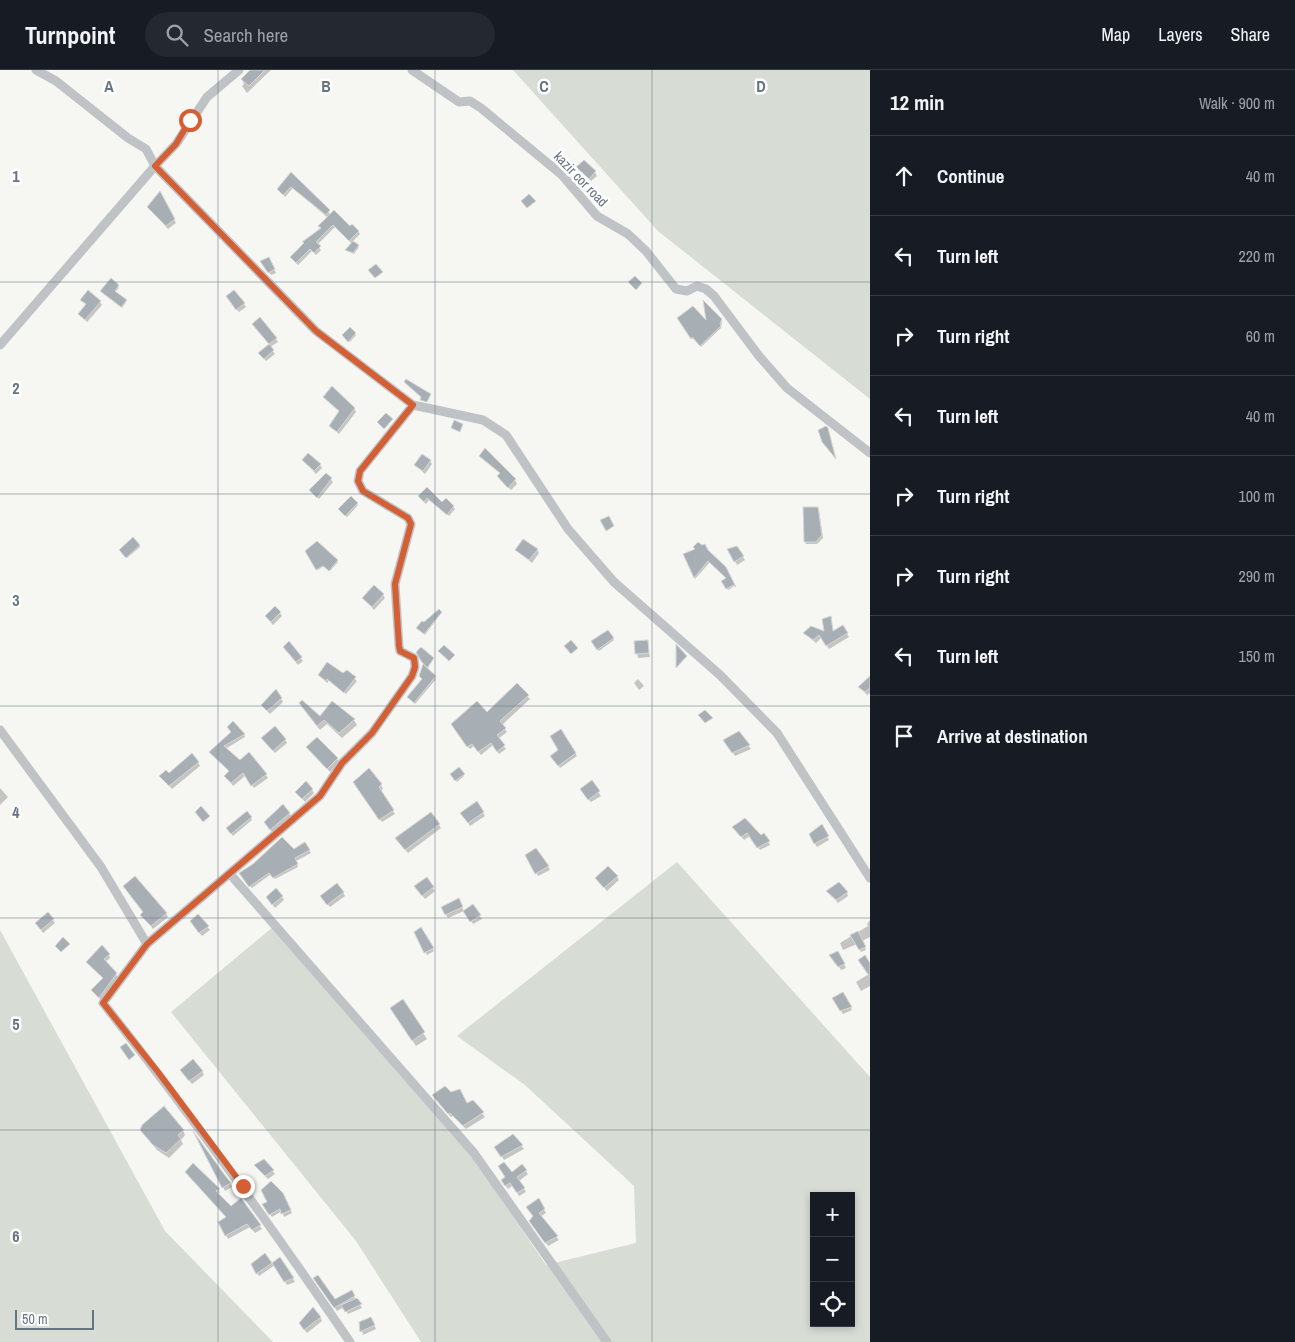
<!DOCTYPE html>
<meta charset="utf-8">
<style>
:root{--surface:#171b24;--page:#242831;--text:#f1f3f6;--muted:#9ea1a6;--line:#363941}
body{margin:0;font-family:"Archivo Narrow",sans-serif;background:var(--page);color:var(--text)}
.controls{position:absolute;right:15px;bottom:15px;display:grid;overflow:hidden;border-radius:0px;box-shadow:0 2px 8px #0003}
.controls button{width:45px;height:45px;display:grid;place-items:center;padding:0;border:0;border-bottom:1px solid var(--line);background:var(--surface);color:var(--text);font:25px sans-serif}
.scale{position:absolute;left:15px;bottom:12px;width:79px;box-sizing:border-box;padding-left:5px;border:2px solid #677581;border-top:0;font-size:14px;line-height:18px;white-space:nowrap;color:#677581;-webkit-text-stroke:4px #fff;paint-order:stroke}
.stop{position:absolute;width:15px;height:15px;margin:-11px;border:4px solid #d45f35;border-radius:50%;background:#fff}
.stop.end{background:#d45f35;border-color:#fff;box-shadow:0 1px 5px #0008}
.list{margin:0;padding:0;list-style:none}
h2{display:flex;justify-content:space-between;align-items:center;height:65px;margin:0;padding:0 20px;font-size:21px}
h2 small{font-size:16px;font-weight:400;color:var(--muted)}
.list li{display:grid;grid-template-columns:32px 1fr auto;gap:15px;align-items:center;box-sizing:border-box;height:80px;padding:0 20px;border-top:1px solid var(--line)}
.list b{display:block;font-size:19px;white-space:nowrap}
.list em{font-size:16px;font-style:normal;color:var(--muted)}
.icon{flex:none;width:28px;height:28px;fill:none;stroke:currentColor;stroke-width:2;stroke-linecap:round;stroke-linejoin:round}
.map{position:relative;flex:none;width:870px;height:1272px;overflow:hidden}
header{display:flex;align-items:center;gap:30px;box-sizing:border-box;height:70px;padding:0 25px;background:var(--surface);border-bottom:1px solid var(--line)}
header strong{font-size:24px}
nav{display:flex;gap:28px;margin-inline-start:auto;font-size:18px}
.search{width:350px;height:45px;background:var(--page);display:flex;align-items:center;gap:12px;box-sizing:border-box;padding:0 18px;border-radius:28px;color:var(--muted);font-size:19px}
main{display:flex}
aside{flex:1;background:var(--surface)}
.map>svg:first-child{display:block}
</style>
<header>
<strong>Turnpoint</strong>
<div class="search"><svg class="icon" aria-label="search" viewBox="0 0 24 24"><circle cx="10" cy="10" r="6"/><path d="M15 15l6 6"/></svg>Search here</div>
<nav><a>Map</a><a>Layers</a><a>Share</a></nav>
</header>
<main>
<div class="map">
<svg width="870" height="1272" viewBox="0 0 870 1272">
<rect width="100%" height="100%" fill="#f6f6f3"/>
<path fill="#d7dcd4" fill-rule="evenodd" d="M 513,0 L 870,0 L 870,329 L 658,161 Z
M 677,792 L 870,1007 L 870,1272 L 421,1272 L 356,1171 L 171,942 L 274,856 L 465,1076 L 546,1195 L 636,1173 L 634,1116 L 525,1015 L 457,966 ZM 814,1126 L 851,1126 L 851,1253 L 814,1253 Z
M 0,860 L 165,1161 L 273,1272 L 0,1272 Z"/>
<path fill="#0003" d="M 252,0 L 271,0 L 247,23 L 242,16 L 244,14 L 242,10 Z
M 578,97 L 595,102 L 597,106 L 591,111 Z
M 291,104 L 331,145 L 358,161 L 360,164 L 352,172 L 359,177 L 354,184 L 346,180 L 352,174 L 335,157 L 317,175 L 321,180 L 316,185 L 312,181 L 298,195 L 293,190 L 292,188 L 322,158 L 328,148 L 293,118 L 285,127 L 281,122 Z
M 160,123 L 176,153 L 168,159 L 151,141 Z
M 268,188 L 276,203 L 271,205 L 262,192 Z
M 111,210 L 119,218 L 115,222 L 126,232 L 122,238 L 103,222 Z
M 82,230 L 100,232 L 102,235 L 87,252 L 79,244 L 86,235 Z
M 229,230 L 244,234 L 246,237 L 239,242 Z
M 678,249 L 708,254 L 722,251 L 721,258 L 701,277 L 694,268 L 692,269 Z
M 255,258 L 276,269 L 278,272 L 270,277 L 275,284 L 266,291 L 260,283 L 270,275 Z
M 350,259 L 356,265 L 350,272 L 344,267 Z
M 324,327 L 354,338 L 356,342 L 339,364 L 330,356 L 340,342 Z
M 485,380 L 515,410 L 517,414 L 511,420 L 500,410 L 498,406 L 501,404 L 483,389 L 481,386 Z
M 303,390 L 320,395 L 322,398 L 316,404 Z
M 430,391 L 432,394 L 425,404 L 415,395 Z
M 326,404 L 333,412 L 319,429 L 313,423 Z
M 427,419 L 442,434 L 453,437 L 455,439 L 449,446 L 429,430 L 426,434 L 421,429 Z
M 351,428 L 358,435 L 347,447 L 340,440 Z
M 805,438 L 818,438 L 819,440 L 823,468 L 817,474 L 806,474 L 805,472 Z
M 133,469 L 140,477 L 127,488 L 121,480 Z
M 736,477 L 745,490 L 737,495 L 729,480 Z
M 537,479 L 539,483 L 532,493 L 517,480 Z
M 696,479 L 708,482 L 725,498 L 734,516 L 728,520 L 723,511 L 727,509 L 710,492 L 695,509 L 685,484 Z
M 307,481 L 337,491 L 338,492 L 330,501 L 324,496 L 318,500 Z
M 383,525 L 385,528 L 374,540 L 364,528 Z
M 280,543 L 282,546 L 273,555 L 266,547 Z
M 441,543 L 425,565 L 418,559 L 424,554 Z
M 830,548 L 834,562 L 842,556 L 849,567 L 829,579 L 822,567 L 816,573 L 805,564 L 826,563 Z
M 608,561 L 614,570 L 599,581 L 592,571 Z
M 635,572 L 647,572 L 650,587 L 638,588 Z
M 289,573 L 303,591 L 298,595 L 286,580 Z
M 433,589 L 427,600 L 436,609 L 415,634 L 409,627 L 423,610 L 420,606 L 424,594 Z
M 347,602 L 357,611 L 346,624 L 329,610 L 327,613 L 319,605 L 343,605 Z
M 870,608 L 870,623 L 867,625 L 860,617 Z
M 638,609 L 644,616 L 639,620 L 634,613 Z
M 517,615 L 530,629 L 502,655 L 507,662 L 498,669 L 506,679 L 499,684 L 493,675 L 481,685 L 474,676 L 470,679 L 454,658 L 487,644 Z
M 276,621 L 283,632 L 270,644 L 264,638 Z
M 303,638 L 320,648 L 354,650 L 357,655 L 342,668 L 327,654 L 320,660 Z
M 561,661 L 577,686 L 560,698 L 554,689 L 560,681 Z
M 738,663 L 751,679 L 735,686 L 724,670 Z
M 244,664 L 245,667 L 225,679 L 240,692 L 266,705 L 268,708 L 254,718 L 245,706 L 233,716 L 228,709 L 230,702 L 211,682 Z
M 285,669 L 287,673 L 275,683 L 265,671 Z
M 310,680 L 337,689 L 339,692 L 330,702 Z
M 198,692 L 200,696 L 172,719 L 161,706 Z
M 459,699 L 464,706 L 457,712 L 451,704 Z
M 369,700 L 381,715 L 383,719 L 380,721 L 395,744 L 382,752 L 356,716 Z
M 591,712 L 601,726 L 591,732 L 583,723 Z
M 0,718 L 8,727 L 0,735 Z
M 312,720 L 314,723 L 305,732 L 299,725 Z
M 476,732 L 485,746 L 470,756 L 464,746 Z
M 283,736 L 291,746 L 272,762 L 267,755 Z
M 431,744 L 441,758 L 408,783 L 399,772 Z
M 251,748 L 252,750 L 233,766 L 227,758 Z
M 821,756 L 829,770 L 817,777 L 810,765 Z
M 734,757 L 760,766 L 764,764 L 770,775 L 760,780 L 750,766 L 744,770 Z
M 305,773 L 311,783 L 296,791 L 298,797 L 275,809 L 271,804 L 252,818 L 242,806 Z
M 527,785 L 548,796 L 550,800 L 538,806 Z
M 617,807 L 619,810 L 607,821 L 596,808 Z
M 426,809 L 435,821 L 425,829 L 418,820 Z
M 828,821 L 847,823 L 848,826 L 838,833 Z
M 343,822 L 345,826 L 330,837 L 324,830 Z
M 282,827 L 284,830 L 275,838 L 268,828 Z
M 458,830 L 464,841 L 448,848 L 446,845 Z
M 473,836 L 482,849 L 473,854 L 464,841 Z
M 166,843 L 168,847 L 153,859 L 142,845 Z
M 198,845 L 210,860 L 202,866 L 193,855 Z
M 53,850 L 55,853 L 43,863 L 38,856 Z
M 870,850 L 870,867 L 862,871 L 866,880 L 861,882 L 857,874 L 843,880 L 840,873 L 868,856 L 867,854 Z
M 421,858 L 434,881 L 427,885 L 416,862 Z
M 838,882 L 846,898 L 841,900 L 831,885 Z
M 109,885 L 110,888 L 105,892 L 118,907 L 101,930 L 94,923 L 104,909 L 87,893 Z
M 870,896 L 870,916 L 861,921 L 856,912 L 869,904 Z
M 843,923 L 852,940 L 843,944 L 833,929 Z
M 403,931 L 427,969 L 416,976 L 395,944 Z
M 202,1001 L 204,1005 L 192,1014 L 184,1004 Z
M 451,1023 L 467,1034 L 472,1031 L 485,1047 L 466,1059 L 453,1046 L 451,1047 L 435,1029 Z
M 183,1060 L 185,1065 L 181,1070 L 183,1074 L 169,1088 L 157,1080 L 145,1065 Z
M 513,1066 L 524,1079 L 504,1090 L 496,1077 Z
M 200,1073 L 230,1113 L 232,1117 L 225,1121 Z
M 264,1091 L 275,1104 L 268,1109 L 258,1099 Z
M 522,1096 L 528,1104 L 519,1111 L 526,1122 L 519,1126 L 512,1116 L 508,1119 L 502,1110 Z
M 189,1106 L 219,1120 L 220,1123 L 218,1124 L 231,1138 L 241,1129 L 262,1159 L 255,1163 L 250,1157 L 228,1169 L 220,1153 L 227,1148 Z
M 284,1127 L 292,1143 L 284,1147 L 282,1141 L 272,1147 L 264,1135 Z
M 538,1130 L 546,1143 L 540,1147 L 559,1170 L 548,1176 L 533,1154 Z
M 265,1185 L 272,1194 L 280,1189 L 295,1212 L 287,1215 L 275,1195 L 259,1206 L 252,1195 Z
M 317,1211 L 334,1231 L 351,1222 L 362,1238 L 348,1244 L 344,1237 L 337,1241 Z
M 320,1247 L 322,1251 L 307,1263 L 302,1257 Z
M 360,1252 L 373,1252 L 376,1259 L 363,1265 Z"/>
<path fill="#a8afb4" stroke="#d7d7d5" d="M 250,0 L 265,0 L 249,16 L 241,9 Z
M 584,90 L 596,101 L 589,109 L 576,97 Z
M 291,102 L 330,140 L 326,145 L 291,117 L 283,125 L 277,119 Z
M 160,121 L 175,149 L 166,156 L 147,137 Z
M 529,124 L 536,131 L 527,138 L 521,131 Z
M 334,140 L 350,156 L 352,154 L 359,161 L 349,171 L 333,155 L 316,172 L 321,176 L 314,183 L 310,179 L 296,193 L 290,187 L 304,173 L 302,172 L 321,158 L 318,156 Z
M 353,171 L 359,175 L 353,183 L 345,180 Z
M 269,187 L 275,199 L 268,203 L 260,191 Z
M 376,194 L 383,202 L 375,208 L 368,200 Z
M 635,206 L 642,213 L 636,220 L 628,212 Z
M 111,208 L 119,215 L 115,221 L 127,230 L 121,237 L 100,221 Z
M 88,220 L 101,231 L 85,250 L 78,244 L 86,234 L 80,230 Z
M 234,220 L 245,233 L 236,240 L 226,226 Z
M 703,230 L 722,249 L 720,254 L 721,256 L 700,276 L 692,267 L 691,269 L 677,248 L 693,236 L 706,250 Z
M 260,247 L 277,268 L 269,274 L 252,254 Z
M 350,257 L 356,263 L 348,272 L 342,265 Z
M 269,274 L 274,280 L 264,289 L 258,283 Z
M 406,309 L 431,324 L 427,332 L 420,330 L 421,327 L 404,312 Z
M 332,316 L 355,338 L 337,362 L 329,356 L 339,341 L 323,327 Z
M 386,343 L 393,349 L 384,359 L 377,352 Z
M 454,350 L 463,354 L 460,362 L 451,358 Z
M 826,356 L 828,358 L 836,389 L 822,372 L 818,360 Z
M 485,378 L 516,409 L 508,418 L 497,406 L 500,403 L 479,386 Z
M 308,383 L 321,394 L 314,401 L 302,390 Z
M 422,384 L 431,390 L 423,401 L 414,395 Z
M 326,403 L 332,408 L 317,428 L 309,420 Z
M 427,417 L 442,432 L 446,428 L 454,436 L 447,445 L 427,428 L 424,432 L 418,426 Z
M 351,426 L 358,433 L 345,446 L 338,439 Z
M 803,437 L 818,437 L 822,465 L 816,472 L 804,472 Z
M 609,446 L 614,456 L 606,461 L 600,450 Z
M 133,467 L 140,475 L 126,488 L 119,480 Z
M 523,469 L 538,479 L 529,490 L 515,480 Z
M 317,471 L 338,490 L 329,501 L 323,496 L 316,500 L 305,481 Z
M 698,472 L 702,475 L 705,474 L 708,480 L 726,497 L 736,517 L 733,515 L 726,519 L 721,511 L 726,508 L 708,491 L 694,508 L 683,484 L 695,479 L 693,477 Z
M 737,476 L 744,486 L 734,492 L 727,479 Z
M 374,515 L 384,524 L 372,537 L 362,528 Z
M 275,536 L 281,542 L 271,552 L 265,546 Z
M 439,539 L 442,542 L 424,564 L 416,558 L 422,551 L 424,552 Z
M 831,546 L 833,561 L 843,555 L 848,563 L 826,576 L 819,565 L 813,570 L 803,563 L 811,556 L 824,561 L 822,549 Z
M 608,560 L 614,568 L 597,580 L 591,571 Z
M 571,570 L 578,578 L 571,584 L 564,576 Z
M 648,570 L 649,583 L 635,584 L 634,571 Z
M 289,571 L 302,587 L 296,592 L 283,577 Z
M 676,574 L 687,586 L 676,598 Z
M 444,575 L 455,585 L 449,591 L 438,581 Z
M 421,577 L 434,588 L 427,598 L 421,591 L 416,582 Z
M 327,592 L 343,603 L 347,600 L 356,607 L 344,623 L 327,609 L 326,611 L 318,605 Z
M 423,594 L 436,606 L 414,633 L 407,627 L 422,609 L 419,606 Z
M 870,606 L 870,618 L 865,622 L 858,617 Z
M 517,613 L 529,625 L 500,651 L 506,658 L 497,665 L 505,675 L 497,682 L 491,673 L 478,682 L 472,674 L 467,677 L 451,654 L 477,631 L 487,642 Z
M 276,619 L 282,628 L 267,641 L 261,635 Z
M 302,630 L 320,646 L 332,631 L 355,649 L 339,663 L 324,650 L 317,656 L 299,633 Z
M 705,640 L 713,648 L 705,653 L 698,645 Z
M 233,651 L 245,664 L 224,676 L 240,690 L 249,682 L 267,704 L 251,716 L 243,703 L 231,713 L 224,706 L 229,701 L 209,682 L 231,662 L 227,657 Z
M 275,656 L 286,669 L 273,681 L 261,668 Z
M 561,659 L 576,683 L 558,696 L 550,686 L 558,680 L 550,666 Z
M 739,661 L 750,675 L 732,683 L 723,670 Z
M 317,667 L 338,688 L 327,699 L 306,677 Z
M 192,683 L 199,692 L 169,716 L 159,706 L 166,700 L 169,703 Z
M 459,697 L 465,704 L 455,711 L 450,704 Z
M 369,698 L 382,714 L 379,717 L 394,740 L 379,750 L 353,712 Z
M 592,710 L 600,721 L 588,730 L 580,719 Z
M 306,711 L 313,719 L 302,729 L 295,722 Z
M 477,731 L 484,742 L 468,753 L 460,743 Z
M 283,734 L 290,743 L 270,760 L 264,752 Z
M 201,736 L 210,746 L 203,752 L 195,742 Z
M 247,741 L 252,747 L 231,764 L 226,758 Z
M 431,742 L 440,754 L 405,780 L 395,768 Z
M 745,748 L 761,765 L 764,763 L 770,771 L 757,778 L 747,763 L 741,767 L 732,757 Z
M 822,754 L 829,766 L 814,774 L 809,764 Z
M 282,767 L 294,779 L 305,772 L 310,780 L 295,788 L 298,794 L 273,808 L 269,803 L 249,817 L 239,803 L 253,794 Z
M 536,778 L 549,796 L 535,804 L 525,785 Z
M 608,796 L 618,806 L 604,818 L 595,808 Z
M 135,806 L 167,843 L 151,856 L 140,845 L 143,842 L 123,816 Z
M 427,807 L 434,817 L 422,826 L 414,816 Z
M 839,812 L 848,822 L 836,830 L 826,821 Z
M 337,813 L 344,822 L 327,835 L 320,826 Z
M 276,818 L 283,826 L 272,835 L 266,827 Z
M 459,828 L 463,837 L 445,845 L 441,837 Z
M 473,834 L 481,845 L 470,852 L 463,841 Z
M 48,842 L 54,849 L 41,860 L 35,853 Z
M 198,844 L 209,856 L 199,863 L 190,851 Z
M 421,857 L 434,878 L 424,883 L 414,862 Z
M 858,861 L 866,877 L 859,880 L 850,865 Z
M 63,867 L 70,874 L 61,882 L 55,876 Z
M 102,875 L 110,884 L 104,889 L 117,903 L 99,928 L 91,920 L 103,908 L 86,892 Z
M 838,881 L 845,894 L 838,897 L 829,885 Z
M 865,885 L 870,893 L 870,907 L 858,890 Z
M 843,922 L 852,937 L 840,941 L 832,928 Z
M 403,929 L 425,962 L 412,971 L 390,938 Z
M 126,973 L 135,985 L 129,990 L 120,977 Z
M 193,989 L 203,1001 L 189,1011 L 180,1000 Z
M 445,1016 L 451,1022 L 460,1019 L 467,1033 L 473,1030 L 484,1042 L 463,1056 L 450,1043 L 448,1044 L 432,1025 Z
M 164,1036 L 184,1060 L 178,1065 L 181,1069 L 166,1083 L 153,1075 L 140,1060 L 142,1055 Z
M 193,1061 L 224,1104 L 231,1113 L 222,1118 Z
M 513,1064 L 523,1075 L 501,1087 L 494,1077 Z
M 264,1089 L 274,1100 L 265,1106 L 254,1095 Z
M 504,1092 L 512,1102 L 522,1094 L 527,1100 L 517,1107 L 525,1118 L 517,1123 L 510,1113 L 505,1116 L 501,1110 L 505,1107 L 498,1096 Z
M 193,1093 L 220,1119 L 216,1121 L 231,1136 L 241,1128 L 261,1155 L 252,1160 L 247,1154 L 225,1166 L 218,1152 L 226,1147 L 185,1102 Z
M 271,1111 L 283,1123 L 291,1140 L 281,1144 L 280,1139 L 269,1145 L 262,1134 L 267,1132 L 261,1120 Z
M 539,1128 L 545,1139 L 539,1143 L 558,1166 L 545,1173 L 529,1151 L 533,1146 L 526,1137 Z
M 265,1183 L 272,1193 L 256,1204 L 251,1194 Z
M 280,1187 L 294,1208 L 284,1212 L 272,1193 Z
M 318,1205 L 335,1229 L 352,1220 L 355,1226 L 334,1238 L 313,1208 Z
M 357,1228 L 362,1234 L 345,1242 L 341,1235 Z
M 313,1237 L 321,1247 L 304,1260 L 299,1253 Z
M 371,1247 L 375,1255 L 360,1262 L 359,1252 Z"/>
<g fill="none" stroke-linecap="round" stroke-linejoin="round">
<path stroke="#bfc3c6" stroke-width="9" d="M 36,0 L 56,11 L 128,68 L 146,79 L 155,96 L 176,74 L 207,27 L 239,0
M 412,0 L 459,32 L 470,31 L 481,38 L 562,105 L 597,146 L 628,164 L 646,181 L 676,219 L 687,221 L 697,216 L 706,219 L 714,226 L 759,286 L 787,318 L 870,383
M 0,275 L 155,96 L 316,261 L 413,335 L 483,350 L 506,365 L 568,459 L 614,512 L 720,605 L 777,663 L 870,808
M 0,660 L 101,797 L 147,874 L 103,933 C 190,1043 271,1156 350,1272
M 230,804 L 474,1083 L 607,1272
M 147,874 L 320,726 L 342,693 L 372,663 L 412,606 L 415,597 L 414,588 L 400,581 L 399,576 L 395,514 L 411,454 L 408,448 L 363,421 L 358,411 L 360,401 L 413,335"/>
</g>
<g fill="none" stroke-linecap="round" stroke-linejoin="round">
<path stroke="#d45f35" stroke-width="6" d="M 190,50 L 176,74 L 155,96 L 316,261 L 413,335 L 360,401 L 358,411 L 363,421 L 408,448 L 411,454 L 395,514 L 399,576 L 400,581 L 414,588 L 415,597 L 412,606 L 372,663 L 342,693 L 320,726 L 147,874 L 103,933 L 158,1002 L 243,1116"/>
</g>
<path fill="none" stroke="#677581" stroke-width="1" stroke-opacity="0.55" d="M 218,0 L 218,1272M 435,0 L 435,1272M 652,0 L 652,1272M 0,212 L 870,212M 0,424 L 870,424M 0,636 L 870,636M 0,848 L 870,848M 0,1060 L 870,1060"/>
<g text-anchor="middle" stroke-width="5" stroke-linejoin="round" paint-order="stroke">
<g font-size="14" fill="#677581" stroke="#fff">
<text transform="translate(581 109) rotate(46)" y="5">kazir cor road</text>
</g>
</g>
<g font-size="16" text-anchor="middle" font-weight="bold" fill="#677581" stroke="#fff" stroke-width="5" stroke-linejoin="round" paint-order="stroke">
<text x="109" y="22">A</text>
<text x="326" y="22">B</text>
<text x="544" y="22">C</text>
<text x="761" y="22">D</text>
<text x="16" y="112">1</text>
<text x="16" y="324">2</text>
<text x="16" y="536">3</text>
<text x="16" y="748">4</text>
<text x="16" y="960">5</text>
<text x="16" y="1172">6</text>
</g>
</svg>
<div class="controls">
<button>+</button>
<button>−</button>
<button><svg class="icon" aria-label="locate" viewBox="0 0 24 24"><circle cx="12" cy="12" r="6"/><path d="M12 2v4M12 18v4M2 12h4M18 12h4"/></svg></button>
</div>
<div class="scale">50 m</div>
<div class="stop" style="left:190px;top:50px"></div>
<div class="stop end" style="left:243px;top:1116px"></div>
</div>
<aside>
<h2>12 min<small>Walk · 900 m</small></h2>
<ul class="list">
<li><svg class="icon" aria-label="ahead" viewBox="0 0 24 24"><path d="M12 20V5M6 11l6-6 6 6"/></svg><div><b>Continue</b></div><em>40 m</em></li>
<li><svg class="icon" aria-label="left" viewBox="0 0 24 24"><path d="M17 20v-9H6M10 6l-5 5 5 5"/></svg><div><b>Turn left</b></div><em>220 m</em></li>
<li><svg class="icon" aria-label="right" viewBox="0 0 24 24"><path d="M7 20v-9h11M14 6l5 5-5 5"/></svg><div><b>Turn right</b></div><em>60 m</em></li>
<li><svg class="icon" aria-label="left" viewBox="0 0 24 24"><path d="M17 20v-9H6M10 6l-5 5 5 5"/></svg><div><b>Turn left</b></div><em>40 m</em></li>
<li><svg class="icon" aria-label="right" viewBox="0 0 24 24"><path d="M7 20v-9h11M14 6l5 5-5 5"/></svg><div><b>Turn right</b></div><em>100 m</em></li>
<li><svg class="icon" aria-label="right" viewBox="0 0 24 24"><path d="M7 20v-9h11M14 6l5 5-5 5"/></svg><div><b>Turn right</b></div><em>290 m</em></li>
<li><svg class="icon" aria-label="left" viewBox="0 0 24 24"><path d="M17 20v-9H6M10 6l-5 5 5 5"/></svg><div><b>Turn left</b></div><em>150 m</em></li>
<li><svg class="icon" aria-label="arrive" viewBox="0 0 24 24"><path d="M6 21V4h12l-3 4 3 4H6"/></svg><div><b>Arrive at destination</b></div></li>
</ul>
</aside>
</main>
